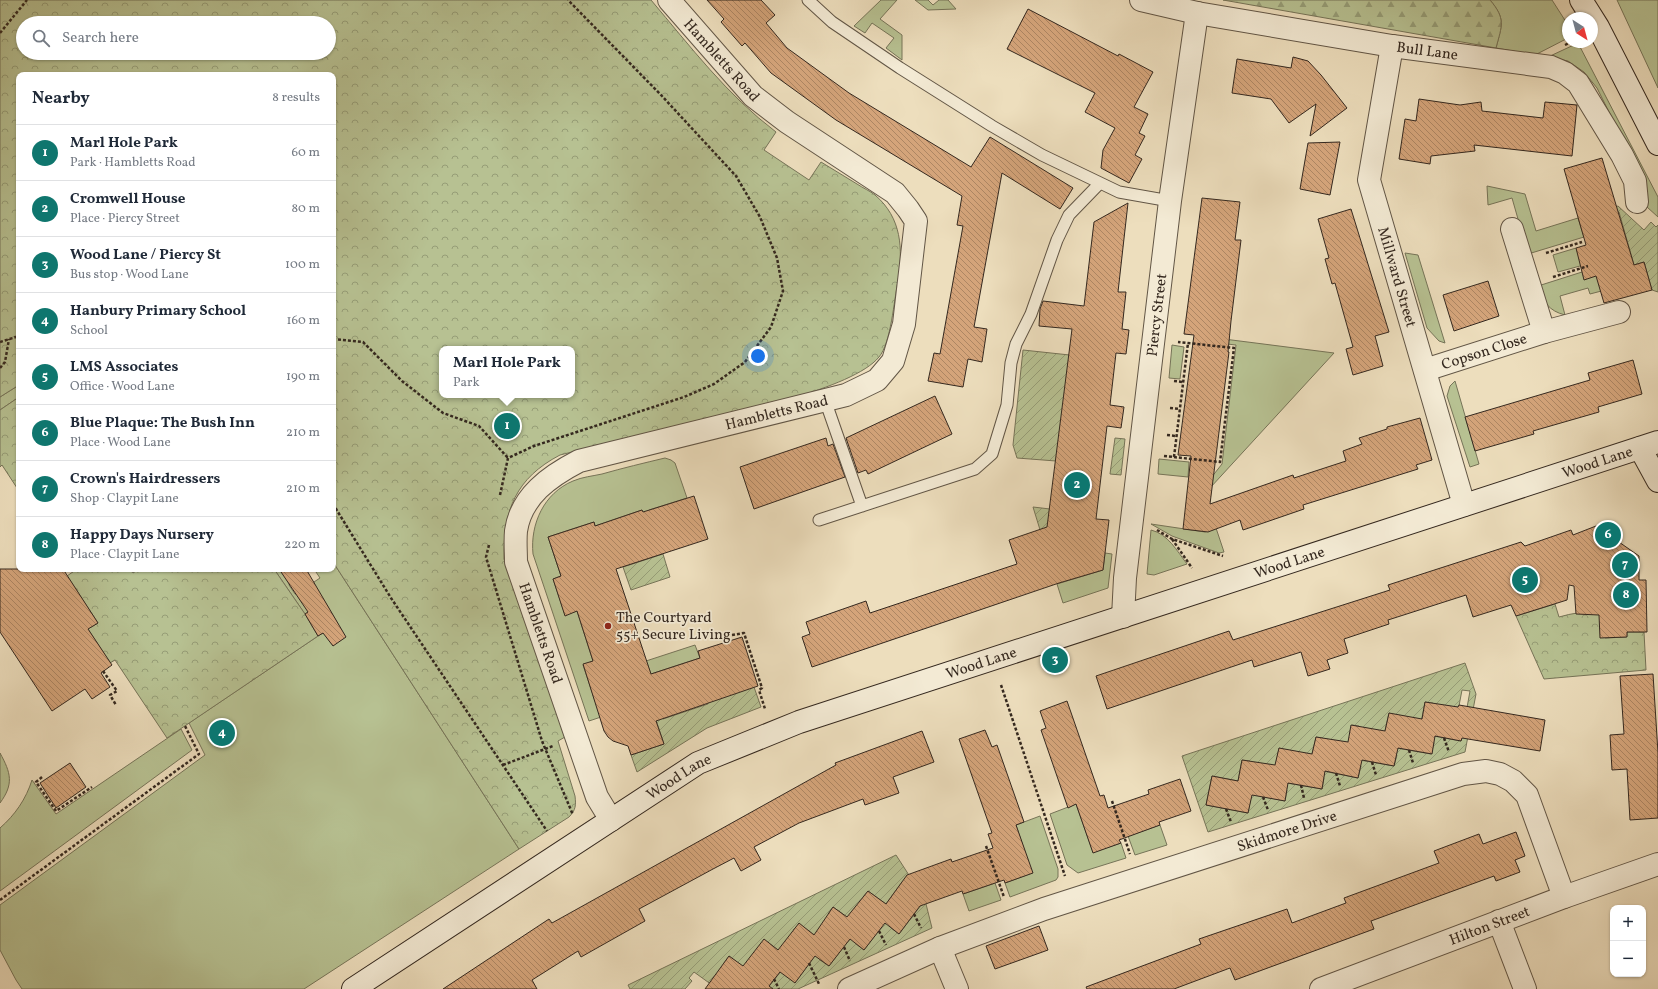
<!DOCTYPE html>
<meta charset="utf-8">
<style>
:root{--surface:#fff;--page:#f6f6f7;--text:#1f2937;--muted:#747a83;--line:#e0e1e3;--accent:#0f766e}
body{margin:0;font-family:Vollkorn,serif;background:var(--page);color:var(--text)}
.controls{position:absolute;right:12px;bottom:12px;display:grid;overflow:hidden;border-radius:8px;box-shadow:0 1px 3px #0004}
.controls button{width:36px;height:36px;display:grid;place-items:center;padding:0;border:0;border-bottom:1px solid var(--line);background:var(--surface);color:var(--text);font:20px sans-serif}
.compass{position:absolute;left:1562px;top:12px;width:36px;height:36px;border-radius:50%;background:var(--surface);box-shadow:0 1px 3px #0004;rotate:144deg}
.you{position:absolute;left:758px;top:356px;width:14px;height:14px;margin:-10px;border:3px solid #fff;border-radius:50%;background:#1a73e8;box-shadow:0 0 0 6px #1a73e833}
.badge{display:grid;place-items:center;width:26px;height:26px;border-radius:50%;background:var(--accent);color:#fff;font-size:13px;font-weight:700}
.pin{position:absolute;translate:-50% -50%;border:2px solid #fff;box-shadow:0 1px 4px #0006}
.popup{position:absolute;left:439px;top:346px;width:136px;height:52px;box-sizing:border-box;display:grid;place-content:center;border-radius:8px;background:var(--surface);filter:drop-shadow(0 1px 3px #0005);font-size:13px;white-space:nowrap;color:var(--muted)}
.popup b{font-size:15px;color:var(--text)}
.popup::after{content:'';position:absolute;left:50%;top:100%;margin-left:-8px;border:8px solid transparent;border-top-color:var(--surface)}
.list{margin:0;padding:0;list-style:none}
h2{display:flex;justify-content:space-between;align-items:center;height:52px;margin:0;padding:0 16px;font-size:17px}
h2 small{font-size:13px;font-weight:400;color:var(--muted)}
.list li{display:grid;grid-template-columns:26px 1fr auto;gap:12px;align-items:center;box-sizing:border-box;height:56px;padding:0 16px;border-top:1px solid var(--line)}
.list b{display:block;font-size:15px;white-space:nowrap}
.list p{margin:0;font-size:13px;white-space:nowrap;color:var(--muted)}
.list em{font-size:13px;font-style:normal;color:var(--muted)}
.icon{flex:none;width:22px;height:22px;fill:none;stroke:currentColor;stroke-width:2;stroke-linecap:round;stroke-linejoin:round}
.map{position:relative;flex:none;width:1658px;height:989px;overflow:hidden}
.search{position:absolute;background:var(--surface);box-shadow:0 1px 3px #0004;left:16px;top:16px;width:320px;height:44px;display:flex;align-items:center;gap:10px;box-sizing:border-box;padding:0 14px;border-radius:22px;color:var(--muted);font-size:15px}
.panel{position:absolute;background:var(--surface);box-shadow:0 1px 3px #0004;left:16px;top:72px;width:320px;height:500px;border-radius:8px}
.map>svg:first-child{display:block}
</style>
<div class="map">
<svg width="1658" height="989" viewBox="0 0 1658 989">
<defs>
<pattern id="forest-firs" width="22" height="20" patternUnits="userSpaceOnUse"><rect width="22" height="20" fill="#b7c192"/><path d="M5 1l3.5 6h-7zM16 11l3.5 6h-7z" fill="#969d77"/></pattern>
<pattern id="park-crowns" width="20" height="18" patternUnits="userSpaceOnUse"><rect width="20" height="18" fill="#b7c192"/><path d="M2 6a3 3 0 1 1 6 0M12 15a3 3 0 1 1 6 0" fill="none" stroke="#969d77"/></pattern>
<pattern id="garden-furrows" width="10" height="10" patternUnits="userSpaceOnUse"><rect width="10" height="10" fill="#b7c192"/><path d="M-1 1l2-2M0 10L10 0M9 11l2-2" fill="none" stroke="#969d77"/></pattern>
<pattern id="building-back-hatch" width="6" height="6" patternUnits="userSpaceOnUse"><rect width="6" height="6" fill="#d4a47a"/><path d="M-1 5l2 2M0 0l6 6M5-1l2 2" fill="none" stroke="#ad8663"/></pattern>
</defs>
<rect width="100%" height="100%" fill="#eddebd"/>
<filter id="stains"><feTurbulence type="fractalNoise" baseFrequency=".005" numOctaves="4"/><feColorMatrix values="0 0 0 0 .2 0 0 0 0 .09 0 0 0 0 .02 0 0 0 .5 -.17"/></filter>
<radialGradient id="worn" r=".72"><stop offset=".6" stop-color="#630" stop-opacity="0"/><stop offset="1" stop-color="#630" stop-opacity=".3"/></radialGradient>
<path fill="#b7c192" stroke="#767458" d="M 881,0 L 897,0 L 880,19 L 902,35 L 902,60 L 886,48 L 894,38 L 872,23 L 865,33 L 854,26 Z
M 915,0 L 928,0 L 933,5 L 939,0 L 948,0 L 956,9 L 928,10 Z
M 1490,0 L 1552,0 L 1568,25 L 1568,38 L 1535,55 L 1496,48 C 1502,25 1506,19 1490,0 Z
M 1617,0 L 1658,0 L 1658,88 Z
M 1578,43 L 1658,197 L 1658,217 L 1647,207 L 1639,172 L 1597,88 L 1584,72 L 1568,61 L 1548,57 Z
M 1487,186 L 1525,194 L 1536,231 L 1578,218 L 1584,237 L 1528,254 L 1512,198 L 1488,205 Z
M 1576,248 L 1578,254 L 1588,252 L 1591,263 L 1558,272 L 1553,255 Z
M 1405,253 L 1418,255 L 1445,343 L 1439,341 L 1427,328 Z
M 1582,272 L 1604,274 L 1609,289 L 1590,294 L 1588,288 L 1560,296 L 1565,315 C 1549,311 1543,302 1538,286 Z
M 1216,338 L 1334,353 L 1210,488 L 1203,488 L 1222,464 L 1236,345 L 1200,341 Z
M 1172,345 L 1184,347 L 1180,379 L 1169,378 Z
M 1455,381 L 1479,464 L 1470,467 L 1447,396 L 1450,386 Z
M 19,385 L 19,397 L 0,410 L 0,397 Z
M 665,458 L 671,460 L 675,463 L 687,498 L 649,510 L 644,517 L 642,510 L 595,526 L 594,522 L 548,537 L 561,576 L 553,579 L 565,615 L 577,611 L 593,661 L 583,665 L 596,704 L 610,714 L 589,721 L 533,554 C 530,524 544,493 573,481 C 582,477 593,476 602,474 C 623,468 644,463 665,458 Z
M 1159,459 L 1189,462 L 1188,477 L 1158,474 Z
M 1151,524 L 1205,532 L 1216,528 L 1224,552 L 1219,553 L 1172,536 Z
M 1151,530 C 1168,534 1177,551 1187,564 L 1154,575 L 1147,574 Z
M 1105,553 L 1112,554 L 1108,588 L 1063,603 L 1057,584 L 1103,570 Z
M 333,562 L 519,849 L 304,989 L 22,989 L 16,980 L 0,950 L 0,905 L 205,755 L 189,723 L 318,636 L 338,624 L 325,602 L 305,614 L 274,569 L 288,573 L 291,576 L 289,585 L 295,594 L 304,596 L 312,590 L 314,582 L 320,578 L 314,569 L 333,569 Z
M 695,645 L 700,658 L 651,674 L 646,661 Z
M 181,729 L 192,750 L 0,891 L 0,828 C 15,815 26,799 32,780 L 56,814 Z
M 0,753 C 11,773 14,784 0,803 Z
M 1076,804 L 1093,852 L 1121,843 L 1126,858 L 1078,873 L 1067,865 L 1050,814 Z
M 1040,816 L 1058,869 L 1058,877 L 1056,880 L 1010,897 L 1005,883 L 1032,873 L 1016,825 Z
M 1160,825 L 1167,845 L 1135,855 L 1128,836 Z
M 995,883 L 1001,900 L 969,911 L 963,894 Z"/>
<path fill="url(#forest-firs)" stroke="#767458" d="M 1223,0 L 1490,0 C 1506,19 1502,25 1496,48 Z"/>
<path fill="url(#park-crowns)" stroke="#767458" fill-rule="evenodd" d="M 0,0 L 651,0 C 690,46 727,95 776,132 L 764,150 L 809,180 L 821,162 C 833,169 845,177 857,184 C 863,188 870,191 875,195 C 902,218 903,249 898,281 C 894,300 891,343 879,357 C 853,389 732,414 690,424 C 647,434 603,444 560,455 C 516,478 503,510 504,559 L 565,737 L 558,741 L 575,796 C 576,805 576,810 569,817 L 519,849 L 333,562 L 333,75 L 19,75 L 19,385 L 0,397 ZM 23,23 L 329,23 L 329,53 L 23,53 ZM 442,349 L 572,349 L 572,395 L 442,395 Z
M 19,397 L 19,491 L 2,465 L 0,467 L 0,410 Z
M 77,569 L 131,569 L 133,573 L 139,569 L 274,569 L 305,614 L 318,636 L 167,738 L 115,660 L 110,663 L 88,629 L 98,623 L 67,576 Z
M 1555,604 L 1559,617 C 1572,613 1585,612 1599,610 L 1605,638 L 1626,637 L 1627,632 L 1644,632 L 1646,670 L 1544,679 L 1516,616 Z"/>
<path fill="url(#garden-furrows)" stroke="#767458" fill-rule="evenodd" d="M 1618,206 L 1644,230 L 1651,222 L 1656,227 L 1658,225 L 1658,292 L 1652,290 L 1644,262 L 1634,265 L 1619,212 L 1580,223 L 1578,218 Z
M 1023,350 L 1107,359 L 1056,461 L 1017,458 L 1013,445 Z
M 1115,438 L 1125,439 L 1121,475 L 1110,474 Z
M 1033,507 L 1050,509 L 1045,546 Z
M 663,554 L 670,577 L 631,590 L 623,567 Z
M 1465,663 L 1476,694 L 1465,752 L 1208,832 L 1182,756 ZM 1462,690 L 1470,691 L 1461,741 L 1428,735 L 1434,743 L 1431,754 L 1391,747 L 1390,754 L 1397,755 L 1394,766 L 1354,759 L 1361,766 L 1358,778 L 1318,770 L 1317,776 L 1324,778 L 1322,789 L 1281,782 L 1280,789 L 1287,790 L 1285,801 L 1245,793 L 1243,801 L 1250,802 L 1248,813 L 1206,805 L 1212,776 L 1238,781 L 1242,760 L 1250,761 L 1250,765 L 1275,769 L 1279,748 L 1311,758 L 1316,737 L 1323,738 L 1322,741 L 1348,746 L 1352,725 L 1359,726 L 1359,730 L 1384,735 L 1389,713 L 1421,723 L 1425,702 L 1433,703 L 1433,706 L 1458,711 Z
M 754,687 L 761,707 L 707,728 L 637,772 L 631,755 L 664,744 L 654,714 L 661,712 L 663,719 L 708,704 L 706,697 Z
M 896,855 L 925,900 L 932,928 L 798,989 L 767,989 L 785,966 L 790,970 L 786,976 L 795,982 L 819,950 L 820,960 L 829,966 L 854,933 L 860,938 L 856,944 L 864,950 L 889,917 L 895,922 L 891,928 L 899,934 L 924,901 L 902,882 L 886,904 L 868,891 L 863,897 L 866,900 L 851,920 L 833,907 L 828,914 L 831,916 L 816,936 L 799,924 L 793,930 L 796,932 L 781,952 L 764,940 L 746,969 L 729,956 L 724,963 L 727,965 L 712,985 L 694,972 L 689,978 L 692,981 L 685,989 L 630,989 L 628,985 Z"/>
<path fill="url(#building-back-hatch)" stroke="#34281f" d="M 707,0 L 761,0 L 775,15 L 766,23 L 787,48 L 849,93 L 971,167 L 990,137 L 1073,188 L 1060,209 L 1002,173 L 974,327 L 987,329 L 982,362 L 968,359 L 963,387 L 928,381 L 934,353 L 940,354 L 963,226 L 957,225 L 962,196 L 836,120 L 771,73 L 745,43 L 742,46 L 721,22 L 724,19 Z
M 1028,9 L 1118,56 L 1119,54 L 1153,72 L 1134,107 L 1148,114 L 1139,133 L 1145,136 L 1135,155 L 1142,159 L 1129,183 L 1101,168 L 1103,150 L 1115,128 L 1085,112 L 1095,93 L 1007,49 Z
M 1293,57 L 1308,61 L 1321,75 L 1347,108 L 1310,136 L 1316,104 L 1289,123 L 1271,99 L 1232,93 L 1237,59 L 1291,68 Z
M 1419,99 L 1460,105 L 1481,102 L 1482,111 L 1543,118 L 1545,102 L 1577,105 L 1572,156 L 1474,145 L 1475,151 L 1431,156 L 1430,164 L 1399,159 L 1405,119 L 1416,121 Z
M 1340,142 L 1330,195 L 1300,189 L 1308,143 Z
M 1602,158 L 1634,265 L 1644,262 L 1652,290 L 1604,303 L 1596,276 L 1584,280 L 1576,248 L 1586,245 L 1564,169 Z
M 1202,198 L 1240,202 L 1235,240 L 1241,240 L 1231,321 L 1228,352 L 1229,352 L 1210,504 L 1293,475 L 1294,478 L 1346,461 L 1343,451 L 1362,444 L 1359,438 L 1387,429 L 1387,427 L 1420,418 L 1432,460 L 1416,465 L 1418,469 L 1303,505 L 1304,509 L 1243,530 L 1240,520 L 1208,532 L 1183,529 L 1191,456 L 1178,455 L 1194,335 L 1184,334 Z
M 1128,203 L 1118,292 L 1126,292 L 1122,329 L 1129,330 L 1126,354 L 1116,353 L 1110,405 L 1124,407 L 1121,428 L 1107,426 L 1096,519 L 1109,520 L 1103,570 L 1059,583 L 812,667 L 802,637 L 810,634 L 806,622 L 866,601 L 870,613 L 1017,564 L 1009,540 L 1047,527 L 1072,329 L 1039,326 L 1040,309 L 1043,301 L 1084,306 L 1094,222 Z
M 1351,209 L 1389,332 L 1375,336 L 1383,366 L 1353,375 L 1346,349 L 1353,347 L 1335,283 L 1332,284 L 1325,259 L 1329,258 L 1318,219 Z
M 1488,281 L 1499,316 L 1454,331 L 1443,295 Z
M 1633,360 L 1642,394 L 1598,407 L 1599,412 L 1533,431 L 1534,434 L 1475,451 L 1465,417 L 1590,380 L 1588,373 Z
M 935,396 L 952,434 L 868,474 L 866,470 L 858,473 L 846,438 Z
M 826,438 L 828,446 L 833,444 L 845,477 L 754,509 L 740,467 Z
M 694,496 L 708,539 L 616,569 L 651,674 L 700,658 L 698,651 L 742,637 L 758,686 L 656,721 L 664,744 L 631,755 L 628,746 L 613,741 L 608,737 L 604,731 L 583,664 L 593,661 L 577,611 L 565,616 L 553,579 L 561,576 L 548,537 L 594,522 L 595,526 L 642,510 L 643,512 Z
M 1596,526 L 1639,556 L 1639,580 L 1646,580 L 1647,632 L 1627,632 L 1627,637 L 1600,638 L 1599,615 L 1576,614 L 1574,586 L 1569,585 L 1567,600 L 1516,616 L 1511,605 L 1473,617 L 1466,595 L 1388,620 L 1389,624 L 1344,639 L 1348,653 L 1327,660 L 1330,669 L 1308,676 L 1301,652 L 1254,667 L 1252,660 L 1107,709 L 1096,676 L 1229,631 L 1233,640 L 1390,590 L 1388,585 L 1521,542 L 1525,546 L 1571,530 L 1573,535 Z
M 0,569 L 63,569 L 98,623 L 88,629 L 112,665 L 101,673 L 110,687 L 92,699 L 85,689 L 52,711 L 0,632 Z
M 279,569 L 306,569 L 346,637 L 333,646 L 323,633 L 318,636 L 305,614 L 308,612 Z
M 1653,674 L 1658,753 L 1658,818 L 1630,820 L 1627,769 L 1612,770 L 1610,735 L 1624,734 L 1620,676 Z
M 1067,701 L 1100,796 L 1104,795 L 1108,808 L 1149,794 L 1148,790 L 1180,779 L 1191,811 L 1159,822 L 1160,825 L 1119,840 L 1121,843 L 1093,853 L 1076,804 L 1068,808 L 1041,730 L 1046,728 L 1040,711 Z
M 1425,702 L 1458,707 L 1459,705 L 1545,720 L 1540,751 L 1462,738 L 1461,741 L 1435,736 L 1432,754 L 1398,748 L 1394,766 L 1362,760 L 1358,778 L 1325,771 L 1322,789 L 1288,783 L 1285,801 L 1252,795 L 1248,813 L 1206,805 L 1212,776 L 1238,781 L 1242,760 L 1275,765 L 1279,748 L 1312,754 L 1316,737 L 1348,742 L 1351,725 L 1385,731 L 1389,713 L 1422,719 Z
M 985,730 L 992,747 L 997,745 L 1024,822 L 1016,825 L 1033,873 L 1005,883 L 1004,880 L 963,894 L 962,891 L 920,906 L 899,934 L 885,923 L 864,950 L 850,939 L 829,966 L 815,956 L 795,983 L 780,972 L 769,986 L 773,989 L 705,989 L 729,956 L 743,966 L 764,939 L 778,950 L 799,923 L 814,935 L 833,907 L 847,917 L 868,891 L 886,904 L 907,875 L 951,859 L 952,862 L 993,848 L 988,834 L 992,833 L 959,739 Z
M 922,731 L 934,762 L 893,777 L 899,793 L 865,805 L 863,799 L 799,823 L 754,847 L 761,860 L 741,871 L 734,858 L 713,869 L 639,909 L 645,921 L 581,957 L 578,951 L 532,980 L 537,989 L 443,989 L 549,919 L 552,923 L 836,765 L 835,763 Z
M 70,763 L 86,787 L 56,808 L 40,783 Z
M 1516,832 L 1525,856 L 1515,860 L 1520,872 L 1496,881 L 1494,876 L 1371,921 L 1374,929 L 1235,980 L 1230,968 L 1174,989 L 1087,989 L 1086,987 L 1201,944 L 1199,939 L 1287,909 L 1292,923 L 1346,903 L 1344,898 L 1439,863 L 1434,851 L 1479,834 L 1483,844 Z
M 1039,926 L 1048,950 L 995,969 L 986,946 Z"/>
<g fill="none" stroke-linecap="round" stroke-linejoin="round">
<defs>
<path id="lane" d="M 808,0 L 832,22 L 900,68 L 992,126 L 1042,155 L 1119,192 L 1170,201
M 825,400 L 862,506
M 819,520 L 975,469 L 992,454 L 1007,405 L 1011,363 L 1016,344 L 1031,314 L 1057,240 L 1069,215 L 1100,183"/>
<g id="street">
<path id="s1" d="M 1141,0 L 1197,13 L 1392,46 L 1528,64 L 1551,67 L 1565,73 L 1578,83 L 1622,155 L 1635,181 L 1637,202"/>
<path id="s2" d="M 1392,46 L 1369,180 L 1464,505"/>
<path d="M 1512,229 L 1544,332"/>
<path id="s3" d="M 1425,370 L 1544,332 L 1619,312"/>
<path id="s4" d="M 1123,617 L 1125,578 L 1170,201 L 1197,13"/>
<path id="s5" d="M 611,820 L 597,797 L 516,562 C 516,552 515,541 516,531 C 521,496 550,476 579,461 L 846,395 L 877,380 L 893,361 L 904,324 L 916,221 L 908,209 L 895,193 L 787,122 L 753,96 L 669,0"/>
<path d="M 1499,921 L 1525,989"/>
<path d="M 940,948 L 957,989"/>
<path id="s6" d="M 849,989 L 940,948 L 1044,909 L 1463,774 L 1486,771 L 1500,774 L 1513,781 L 1527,795 L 1564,897"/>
<path id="s7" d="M 1321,989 L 1564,897 L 1658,864"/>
</g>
<g id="secondary">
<path d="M 1581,0 L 1598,27 L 1658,144"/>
<path d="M 1640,448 L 1658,481"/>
<path id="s8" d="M 353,989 L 698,763 L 799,722 L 1658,442"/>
</g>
</defs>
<use href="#lane" stroke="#625646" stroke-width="13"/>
<use href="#street" stroke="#625646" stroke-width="24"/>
<use href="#secondary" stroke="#34281f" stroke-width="24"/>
<path stroke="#34281f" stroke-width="2.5" stroke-dasharray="3 2" stroke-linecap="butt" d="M 0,33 L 27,0
M 1565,45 L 1571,42
M 1546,253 L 1582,242
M 1553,277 L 1588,266
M 333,339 L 363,342 L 402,381 L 443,413 L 479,426 L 508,458
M 0,342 L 19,336
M 0,368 L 5,362 L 9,339
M 1174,381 L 1183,382
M 1170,408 L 1180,409
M 1167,435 L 1176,436
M 1164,456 L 1220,462 L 1234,348 L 1178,342
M 1174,457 L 1188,343
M 500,495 L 508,458 L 534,446 L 684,397 L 714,384 L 745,362 L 771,327 L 783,291 L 777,258 L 760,217 L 736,176 L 661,95 L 568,0
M 333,504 L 391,598 L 547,831
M 1157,530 L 1172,539 L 1223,556
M 1172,539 L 1192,568
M 489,545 L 486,557 L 542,741 L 573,815
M 732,635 L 744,633 L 762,688 L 759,690 L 765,709
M 103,671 L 117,691 L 110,695 L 116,705
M 1001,685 L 1065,876
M 1444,738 L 1449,752
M 1409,750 L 1413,763
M 1372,762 L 1376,775
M 503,765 L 553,746
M 1336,773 L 1340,786
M 42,777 L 36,782 L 56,811 L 92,787
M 1301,785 L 1304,798
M 1263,797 L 1268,810
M 1112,801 L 1130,854
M 1226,809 L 1231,822
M 986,846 L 1004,897
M 0,900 L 199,754 L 185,726
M 914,914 L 921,928
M 879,931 L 886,945
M 844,947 L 850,961
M 809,963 L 819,984
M 774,979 L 779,989"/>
<use href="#lane" stroke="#f3ead4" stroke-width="11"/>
<use href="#street" stroke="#f3ead4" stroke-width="22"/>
<use href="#secondary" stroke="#f3ead4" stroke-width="22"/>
</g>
<circle fill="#8f2418" stroke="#f3ead4" stroke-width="1.5" cx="608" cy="626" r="4"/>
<g text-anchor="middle" stroke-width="3.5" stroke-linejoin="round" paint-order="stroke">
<g font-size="15" fill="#34281f" stroke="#f3ead4">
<text dy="5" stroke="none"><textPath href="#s1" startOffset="291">Bull Lane</textPath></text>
<text transform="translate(722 60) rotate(48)" y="5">Hambletts Road</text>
<text dy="5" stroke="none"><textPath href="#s2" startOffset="237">Millward Street</textPath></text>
<text dy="5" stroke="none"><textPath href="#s4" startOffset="304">Piercy Street</textPath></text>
<text dy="5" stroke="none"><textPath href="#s3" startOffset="62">Copson Close</textPath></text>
<text dy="5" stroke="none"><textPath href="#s5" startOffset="608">Hambletts Road</textPath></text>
<text dy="5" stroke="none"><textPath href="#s8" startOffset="1361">Wood Lane</textPath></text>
<text dy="5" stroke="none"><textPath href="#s8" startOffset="1037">Wood Lane</textPath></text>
<text transform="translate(541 633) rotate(71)" y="5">Hambletts Road</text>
<text dy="5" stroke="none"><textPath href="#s8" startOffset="713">Wood Lane</textPath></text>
<text dy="5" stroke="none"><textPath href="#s8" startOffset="389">Wood Lane</textPath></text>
<text dy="5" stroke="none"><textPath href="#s6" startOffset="466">Skidmore Drive</textPath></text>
<text dy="5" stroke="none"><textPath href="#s7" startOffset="180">Hilton Street</textPath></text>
</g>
<g font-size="15" fill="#34281f" stroke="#f3ead4" text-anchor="start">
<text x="616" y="622">The Courtyard<tspan x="616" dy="17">55+ Secure Living</tspan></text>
</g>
</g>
<rect width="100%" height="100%" filter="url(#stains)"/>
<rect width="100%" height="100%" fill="url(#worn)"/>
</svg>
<div class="controls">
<button>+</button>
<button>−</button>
</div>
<svg class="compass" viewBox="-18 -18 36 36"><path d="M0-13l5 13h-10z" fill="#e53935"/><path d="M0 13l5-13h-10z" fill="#747a83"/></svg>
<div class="you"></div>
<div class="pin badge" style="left:507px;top:426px">1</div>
<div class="popup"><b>Marl Hole Park</b>Park</div>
<div class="pin badge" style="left:1077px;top:485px">2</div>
<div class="pin badge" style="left:1055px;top:660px">3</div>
<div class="pin badge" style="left:222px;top:733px">4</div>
<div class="pin badge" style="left:1525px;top:580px">5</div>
<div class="pin badge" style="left:1608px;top:535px">6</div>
<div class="pin badge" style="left:1625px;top:565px">7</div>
<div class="pin badge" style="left:1626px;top:595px">8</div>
<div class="search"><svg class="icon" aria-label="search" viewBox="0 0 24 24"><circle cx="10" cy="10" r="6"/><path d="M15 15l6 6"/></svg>Search here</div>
<section class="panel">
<h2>Nearby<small>8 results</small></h2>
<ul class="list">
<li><span class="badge">1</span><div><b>Marl Hole Park</b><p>Park · Hambletts Road</p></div><em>60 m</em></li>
<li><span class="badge">2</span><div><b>Cromwell House</b><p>Place · Piercy Street</p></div><em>80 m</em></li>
<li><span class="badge">3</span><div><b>Wood Lane / Piercy St</b><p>Bus stop · Wood Lane</p></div><em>100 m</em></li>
<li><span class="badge">4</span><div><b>Hanbury Primary School</b><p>School</p></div><em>160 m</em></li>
<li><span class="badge">5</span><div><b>LMS Associates</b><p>Office · Wood Lane</p></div><em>190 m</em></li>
<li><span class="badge">6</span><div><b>Blue Plaque: The Bush Inn</b><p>Place · Wood Lane</p></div><em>210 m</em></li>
<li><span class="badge">7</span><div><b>Crown's Hairdressers</b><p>Shop · Claypit Lane</p></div><em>210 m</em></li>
<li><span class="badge">8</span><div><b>Happy Days Nursery</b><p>Place · Claypit Lane</p></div><em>220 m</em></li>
</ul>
</section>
</div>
